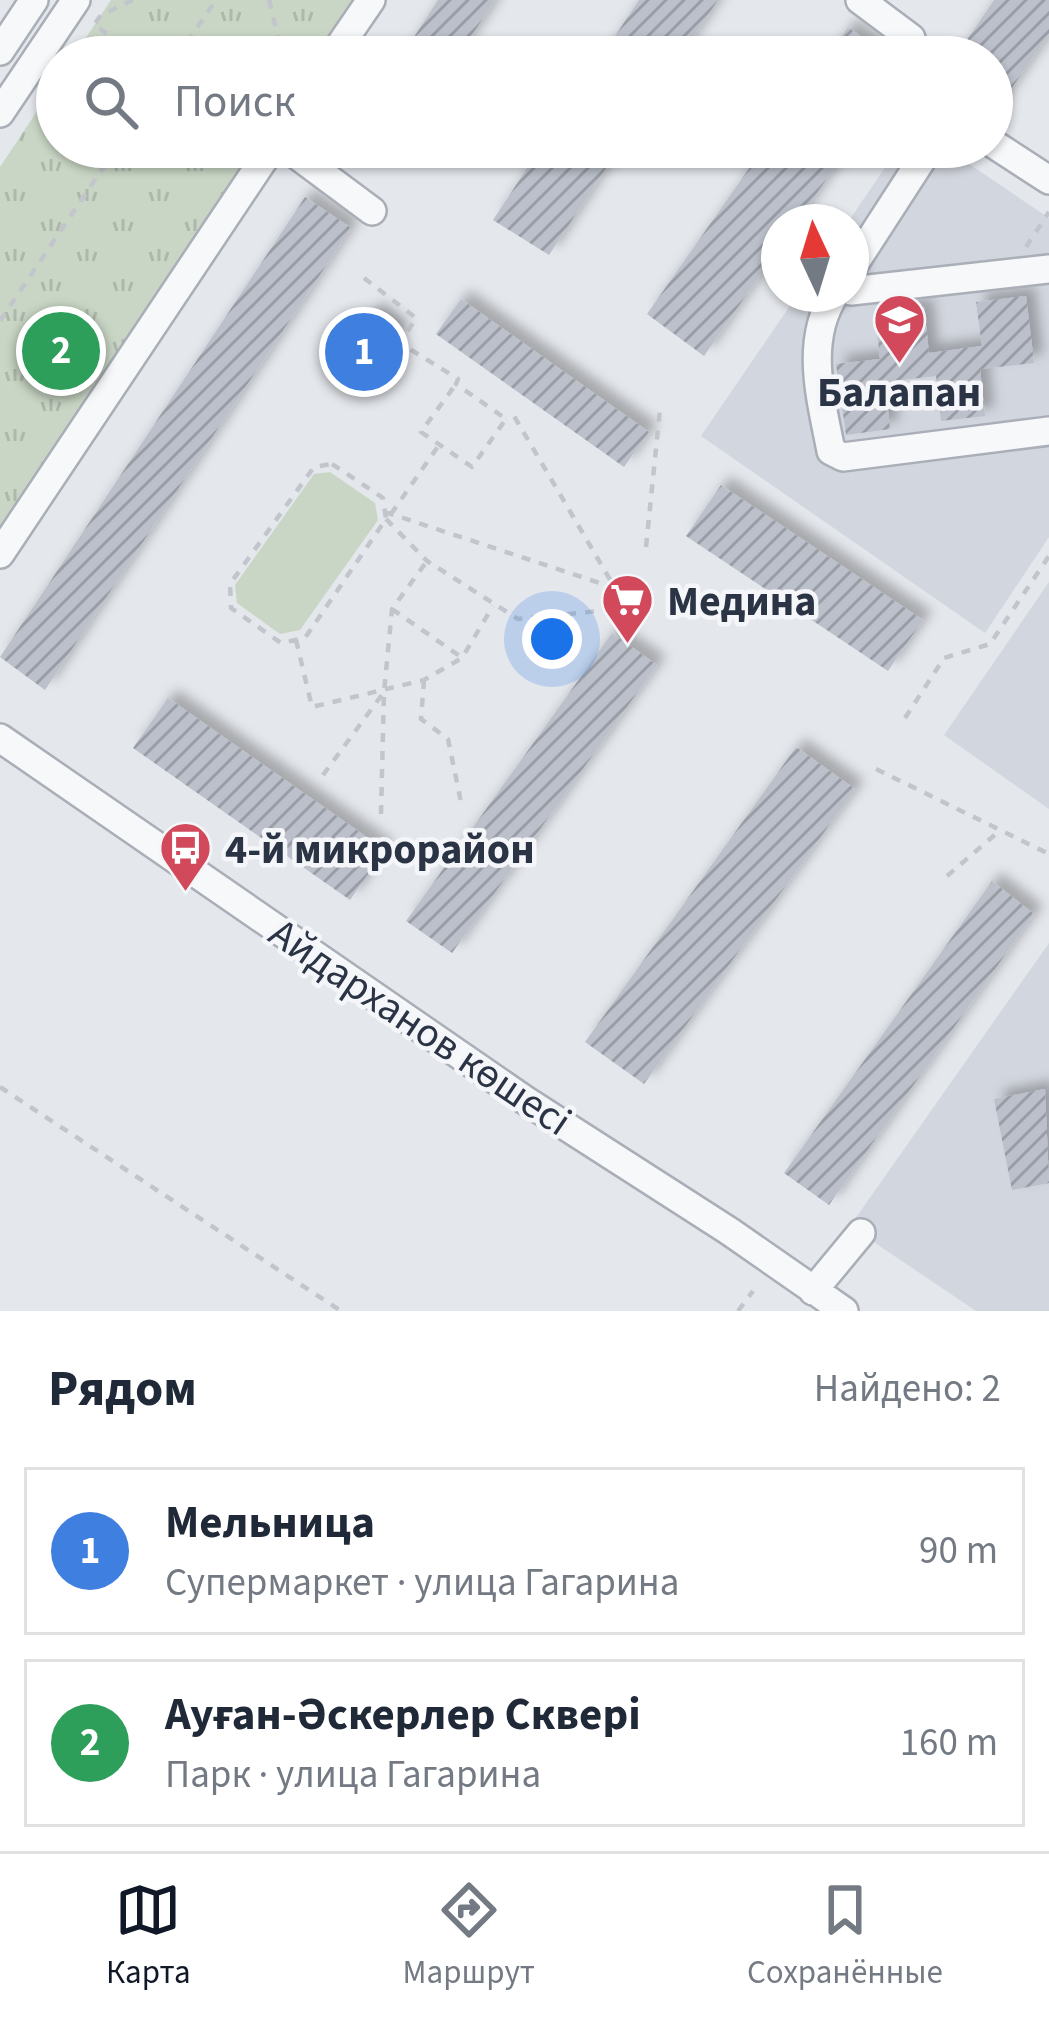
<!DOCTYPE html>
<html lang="ru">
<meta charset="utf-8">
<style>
:root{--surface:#fff;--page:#f6f6f7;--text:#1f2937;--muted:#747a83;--line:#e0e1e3;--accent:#111827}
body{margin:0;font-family:"Source Sans 3",sans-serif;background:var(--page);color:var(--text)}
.compass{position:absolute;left:761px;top:204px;width:108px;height:108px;border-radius:50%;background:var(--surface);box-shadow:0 3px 9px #0004;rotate:356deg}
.you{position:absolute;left:552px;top:639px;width:42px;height:42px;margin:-30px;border:9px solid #fff;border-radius:50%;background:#1a73e8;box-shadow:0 0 0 18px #1a73e833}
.badge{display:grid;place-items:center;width:78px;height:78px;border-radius:50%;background:var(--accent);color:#fff;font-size:39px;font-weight:700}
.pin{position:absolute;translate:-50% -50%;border:6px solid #fff;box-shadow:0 3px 12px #0006}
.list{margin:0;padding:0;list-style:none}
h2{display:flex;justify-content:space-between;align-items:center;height:156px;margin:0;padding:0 48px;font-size:51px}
h2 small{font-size:39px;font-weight:400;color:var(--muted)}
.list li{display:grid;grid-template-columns:78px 1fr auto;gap:36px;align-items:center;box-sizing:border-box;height:168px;margin:0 24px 24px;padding:0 24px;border:3px solid var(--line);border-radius:0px}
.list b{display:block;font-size:45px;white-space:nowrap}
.list p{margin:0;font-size:39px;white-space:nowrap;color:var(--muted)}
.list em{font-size:39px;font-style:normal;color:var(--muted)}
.icon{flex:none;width:66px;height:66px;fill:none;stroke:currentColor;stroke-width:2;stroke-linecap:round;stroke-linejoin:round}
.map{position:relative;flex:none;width:1049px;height:1311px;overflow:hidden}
.search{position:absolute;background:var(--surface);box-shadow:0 3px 9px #0004;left:36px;right:36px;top:36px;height:132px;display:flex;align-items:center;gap:30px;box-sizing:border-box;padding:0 42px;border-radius:66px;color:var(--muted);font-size:45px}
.sheet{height:540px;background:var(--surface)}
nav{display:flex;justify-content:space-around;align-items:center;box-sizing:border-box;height:168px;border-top:3px solid var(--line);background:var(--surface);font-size:33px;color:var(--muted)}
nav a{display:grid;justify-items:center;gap:6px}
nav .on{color:var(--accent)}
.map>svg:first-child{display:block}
</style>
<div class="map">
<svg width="1049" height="1311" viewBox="0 0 1049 1311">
<defs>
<pattern id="park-tufts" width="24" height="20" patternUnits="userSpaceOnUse" patternTransform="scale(3)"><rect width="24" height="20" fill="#c9d6c5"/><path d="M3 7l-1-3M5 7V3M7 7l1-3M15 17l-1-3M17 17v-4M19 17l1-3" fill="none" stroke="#adb8ab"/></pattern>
<pattern id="building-hatch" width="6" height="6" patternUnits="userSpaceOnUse" patternTransform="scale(3)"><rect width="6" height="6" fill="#bbc0ca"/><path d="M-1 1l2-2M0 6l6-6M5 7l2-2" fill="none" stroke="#989da6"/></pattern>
<filter id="shadow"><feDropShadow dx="9" dy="-9" stdDeviation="6" flood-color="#0004"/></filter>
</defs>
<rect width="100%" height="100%" fill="#e4e7ec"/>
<path fill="#d2d6de" d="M 899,147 L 944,147 L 1049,218 L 1049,537 L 985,633 L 701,436 L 798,294 L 851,294 L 851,222 L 848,222 Z
M 1049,582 L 1049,809 L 944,735 Z
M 1049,943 L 1049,1311 L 976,1311 L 850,1226 Z"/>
<path fill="#c9d6c5" d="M 330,472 L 375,503 L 378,520 L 300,630 L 280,634 L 237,603 L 235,585 L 314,474 Z"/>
<path fill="url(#park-tufts)" d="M 111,0 L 354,0 L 316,57 L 73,57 Z
M 57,81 L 57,147 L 256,147 L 0,534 L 0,167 Z"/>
<path fill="url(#building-hatch)" filter="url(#shadow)" d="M 438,0 L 495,0 L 458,57 L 401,57 Z
M 639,0 L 718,0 L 680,57 L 601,57 Z
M 994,0 L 1049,0 L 1049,34 L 992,117 L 992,57 L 955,57 Z
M 848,27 L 889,57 L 827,57 Z
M 541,147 L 620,147 L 549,255 L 493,220 Z
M 764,147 L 849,147 L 797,222 L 779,222 L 779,248 L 704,356 L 647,314 Z
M 305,197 L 351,228 L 45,690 L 0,657 Z
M 1026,296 L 1034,363 L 980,369 L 985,416 L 941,421 L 936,376 L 885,382 L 890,429 L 846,435 L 836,364 L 880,359 L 875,313 L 924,307 L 929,353 L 982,346 L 976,302 Z
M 461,299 L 649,432 L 624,467 L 436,334 Z
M 373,310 L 401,331 L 355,393 L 327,372 Z
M 721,485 L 923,620 L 888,671 L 686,536 Z
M 612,633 L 657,665 L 452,953 L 406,921 Z
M 168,698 L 385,850 L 350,900 L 133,748 Z
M 796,747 L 855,789 L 644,1084 L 585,1042 Z
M 992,881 L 1034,914 L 829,1205 L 784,1173 Z
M 1045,1089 L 1049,1183 L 1012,1190 L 994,1099 Z"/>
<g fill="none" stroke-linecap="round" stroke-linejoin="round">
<defs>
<path id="minor" d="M 860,0 L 911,38 L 914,57
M 0,51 L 34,0
M 332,57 L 371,0
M 0,113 L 76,0
M 992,143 L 1049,180
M 286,147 L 372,211
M 851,269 L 930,147
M 851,291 L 1049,269
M 835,294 C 804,341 821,399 831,451 L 843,457 L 1049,431
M 0,554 L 272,147
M 0,738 L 525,1100 L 729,1231 L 844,1311
M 813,1291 L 861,1233"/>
</defs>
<use href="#minor" stroke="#a9aeb7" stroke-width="32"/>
<path stroke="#c2c5cb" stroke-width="4.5" stroke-dasharray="9 9" stroke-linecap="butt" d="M 133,0 L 101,15 L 94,25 L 144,57
M 269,0 L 283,57
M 177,57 L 216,0
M 1026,247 L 1049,212
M 364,278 L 416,318 L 400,343 L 458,379 L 456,384 L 506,419 L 472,467 L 421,432 L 456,384
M 0,321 L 117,147
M 332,464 L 383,498 L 386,519 L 305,638 L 281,643 L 231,608 L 230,584 L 314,467 Z
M 385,512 L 615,588 L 514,416 L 506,419
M 391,514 L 439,445
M 386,519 L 427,561 L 518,619 L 599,611
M 646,547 L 660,409
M 392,609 L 461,657
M 296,640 L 312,707 L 424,680 L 462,658 L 493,606
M 424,680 L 421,719 L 448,739 L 462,807
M 905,718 L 944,658 L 990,644 L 1049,556
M 876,769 L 1049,854
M 323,775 L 384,692
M 381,814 L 384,692 L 392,609 L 427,561
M 947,876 L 997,833
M 0,1087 L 341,1311
M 738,1311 L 753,1291"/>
<use href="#minor" stroke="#f7f8fa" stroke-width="27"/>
</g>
<defs>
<symbol id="school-pin" viewBox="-11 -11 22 30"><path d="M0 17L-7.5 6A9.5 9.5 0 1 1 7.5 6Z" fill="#d1495b" stroke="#f4f6f9"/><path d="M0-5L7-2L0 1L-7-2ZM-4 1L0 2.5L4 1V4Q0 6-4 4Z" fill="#fff"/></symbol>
<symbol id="supermarket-pin" viewBox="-11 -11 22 30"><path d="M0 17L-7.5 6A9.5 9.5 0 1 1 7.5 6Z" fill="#d1495b" stroke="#f4f6f9"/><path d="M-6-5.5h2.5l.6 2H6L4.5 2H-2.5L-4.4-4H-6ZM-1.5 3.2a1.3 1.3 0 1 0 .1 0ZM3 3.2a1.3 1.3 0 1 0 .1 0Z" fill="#fff"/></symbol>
<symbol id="bus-pin" viewBox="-11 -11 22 30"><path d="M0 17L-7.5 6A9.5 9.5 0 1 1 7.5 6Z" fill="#d1495b" stroke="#f4f6f9"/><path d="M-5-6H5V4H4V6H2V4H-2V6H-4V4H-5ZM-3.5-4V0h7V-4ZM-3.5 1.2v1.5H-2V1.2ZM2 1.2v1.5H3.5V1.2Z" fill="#fff"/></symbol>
</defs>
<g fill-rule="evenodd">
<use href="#school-pin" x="870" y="290" width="59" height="81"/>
<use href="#supermarket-pin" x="598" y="570" width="59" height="81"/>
<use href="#bus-pin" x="156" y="818" width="59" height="81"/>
</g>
<g text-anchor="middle" stroke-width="9" stroke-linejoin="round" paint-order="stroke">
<g font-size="42" font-weight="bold" fill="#2b3445" stroke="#f4f6f9" text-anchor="start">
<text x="899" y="406" text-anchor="middle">Балапан</text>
<text x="667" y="615">Медина</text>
<text x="225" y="863">4-й микрорайон</text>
</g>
<g font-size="42" fill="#2b3445" stroke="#f4f6f9">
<text transform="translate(421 1026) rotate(34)" y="15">Айдарханов көшесі</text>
</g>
</g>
</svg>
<svg class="compass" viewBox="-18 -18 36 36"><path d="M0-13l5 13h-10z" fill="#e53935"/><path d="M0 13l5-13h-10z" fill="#747a83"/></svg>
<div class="you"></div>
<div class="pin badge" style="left:364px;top:352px;background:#3f7fe0">1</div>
<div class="pin badge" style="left:61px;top:351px;background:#2e9e5b">2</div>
<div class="search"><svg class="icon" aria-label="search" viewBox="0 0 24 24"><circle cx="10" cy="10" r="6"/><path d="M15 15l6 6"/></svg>Поиск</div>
</div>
<section class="sheet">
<h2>Рядом<small>Найдено: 2</small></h2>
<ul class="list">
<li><span class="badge" style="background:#3f7fe0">1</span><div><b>Мельница</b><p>Супермаркет · улица Гагарина</p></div><em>90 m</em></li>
<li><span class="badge" style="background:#2e9e5b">2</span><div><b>Ауған-Әскерлер Сквері</b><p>Парк · улица Гагарина</p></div><em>160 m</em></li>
</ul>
</section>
<nav>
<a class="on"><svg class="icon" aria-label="map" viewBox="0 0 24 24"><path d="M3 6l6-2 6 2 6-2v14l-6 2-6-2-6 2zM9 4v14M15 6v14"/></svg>Карта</a>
<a><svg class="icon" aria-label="directions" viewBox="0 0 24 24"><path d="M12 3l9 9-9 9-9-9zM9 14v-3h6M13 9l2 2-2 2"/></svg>Маршрут</a>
<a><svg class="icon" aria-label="saved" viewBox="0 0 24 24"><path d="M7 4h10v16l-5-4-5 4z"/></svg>Сохранённые</a>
</nav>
